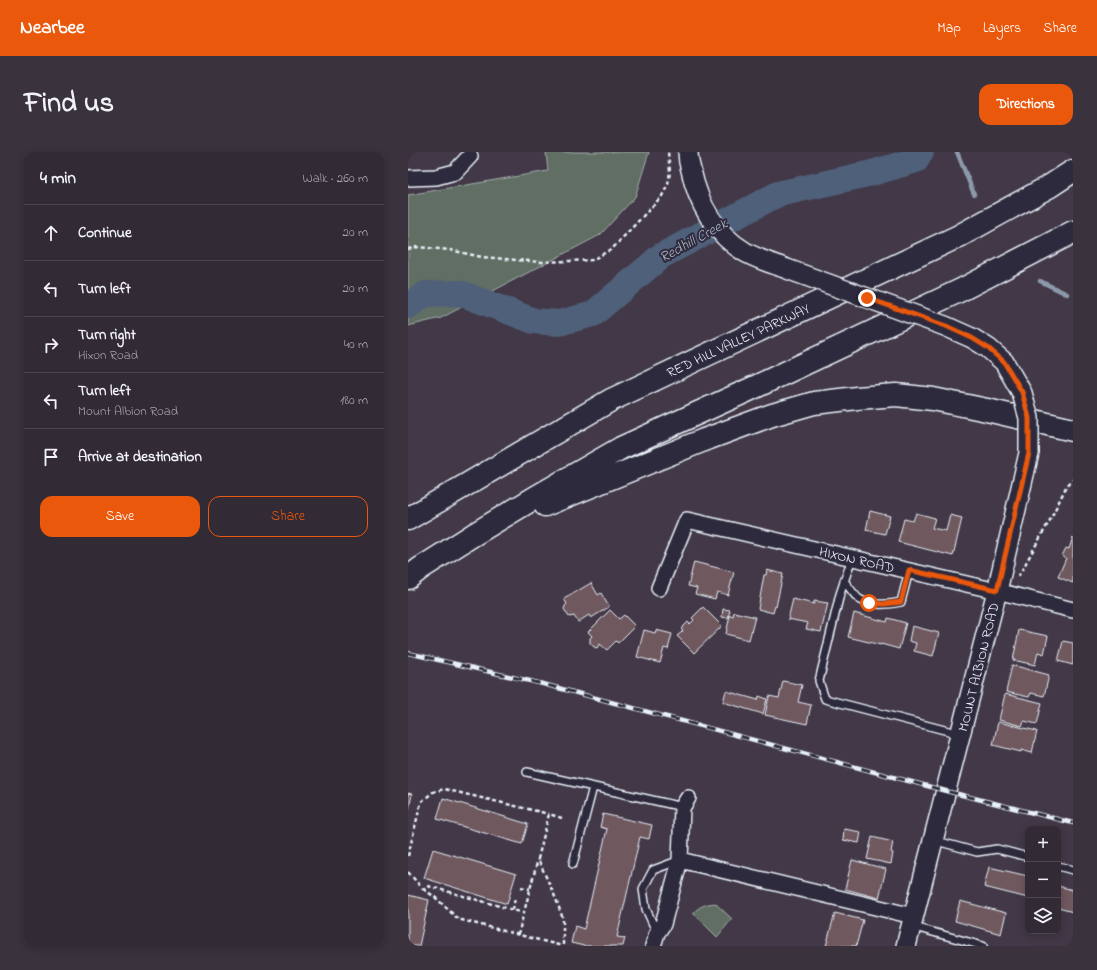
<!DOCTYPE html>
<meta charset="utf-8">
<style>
:root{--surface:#322a35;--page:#3a323d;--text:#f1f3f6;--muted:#a8a7ad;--line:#4d4650;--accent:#ea580c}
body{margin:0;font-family:"Indie Flower",sans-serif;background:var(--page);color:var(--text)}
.controls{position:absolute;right:12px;bottom:12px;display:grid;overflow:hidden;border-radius:8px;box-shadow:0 2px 10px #0003}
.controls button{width:36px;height:36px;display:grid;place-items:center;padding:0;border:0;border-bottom:1px solid var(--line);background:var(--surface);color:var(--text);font:20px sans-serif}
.stop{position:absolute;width:12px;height:12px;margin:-9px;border:3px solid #ea580c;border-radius:50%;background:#fff}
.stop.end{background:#ea580c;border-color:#fff;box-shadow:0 1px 4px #0008}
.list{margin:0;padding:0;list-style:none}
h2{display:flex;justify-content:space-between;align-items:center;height:52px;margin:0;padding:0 16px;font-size:17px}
h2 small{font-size:13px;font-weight:400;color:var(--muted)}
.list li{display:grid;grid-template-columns:26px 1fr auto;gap:12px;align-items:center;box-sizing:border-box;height:56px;padding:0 16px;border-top:1px solid var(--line)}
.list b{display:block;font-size:15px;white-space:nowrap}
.list p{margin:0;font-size:13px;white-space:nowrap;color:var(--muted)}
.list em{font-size:13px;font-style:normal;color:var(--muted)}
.actions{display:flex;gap:8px;padding:12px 16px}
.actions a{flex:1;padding:9px 0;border:1px solid var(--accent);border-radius:12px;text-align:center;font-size:14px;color:var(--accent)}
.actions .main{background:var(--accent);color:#fff}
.icon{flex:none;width:22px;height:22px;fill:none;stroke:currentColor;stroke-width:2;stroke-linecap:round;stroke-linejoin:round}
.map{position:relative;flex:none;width:665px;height:794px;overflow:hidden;border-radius:12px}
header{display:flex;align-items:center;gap:24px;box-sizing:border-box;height:56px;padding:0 20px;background:var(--accent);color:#fff}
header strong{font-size:19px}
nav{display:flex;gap:22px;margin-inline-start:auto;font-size:14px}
.intro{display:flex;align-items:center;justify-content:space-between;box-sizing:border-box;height:96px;padding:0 24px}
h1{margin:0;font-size:28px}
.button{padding:10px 18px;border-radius:12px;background:var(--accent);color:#fff;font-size:14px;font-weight:700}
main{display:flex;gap:24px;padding:0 24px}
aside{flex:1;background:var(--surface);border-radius:12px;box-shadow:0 2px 10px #0003}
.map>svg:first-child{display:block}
</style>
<header>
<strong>Nearbee</strong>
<nav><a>Map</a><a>Layers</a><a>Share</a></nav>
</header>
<div class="intro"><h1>Find us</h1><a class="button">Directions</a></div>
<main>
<aside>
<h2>4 min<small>Walk · 260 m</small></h2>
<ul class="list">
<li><svg class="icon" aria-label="ahead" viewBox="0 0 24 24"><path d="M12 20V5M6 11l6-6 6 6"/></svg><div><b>Continue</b></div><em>20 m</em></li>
<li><svg class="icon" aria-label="left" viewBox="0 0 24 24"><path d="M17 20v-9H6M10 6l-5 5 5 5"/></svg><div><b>Turn left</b></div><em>20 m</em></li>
<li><svg class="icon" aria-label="right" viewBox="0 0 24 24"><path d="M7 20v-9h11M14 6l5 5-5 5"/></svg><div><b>Turn right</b><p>Hixon Road</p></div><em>40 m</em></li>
<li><svg class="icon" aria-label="left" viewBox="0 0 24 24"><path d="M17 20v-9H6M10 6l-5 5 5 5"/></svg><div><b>Turn left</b><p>Mount Albion Road</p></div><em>180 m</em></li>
<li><svg class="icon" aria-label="arrive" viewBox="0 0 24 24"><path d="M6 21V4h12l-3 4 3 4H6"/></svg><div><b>Arrive at destination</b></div></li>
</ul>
<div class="actions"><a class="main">Save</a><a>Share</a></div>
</aside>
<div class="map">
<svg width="665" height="794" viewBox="0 0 665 794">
<rect width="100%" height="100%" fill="#423847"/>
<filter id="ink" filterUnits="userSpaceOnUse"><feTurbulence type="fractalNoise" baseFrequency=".025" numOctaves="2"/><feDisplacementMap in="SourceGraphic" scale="8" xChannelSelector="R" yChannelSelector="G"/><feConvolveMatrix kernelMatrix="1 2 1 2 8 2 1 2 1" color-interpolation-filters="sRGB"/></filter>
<g filter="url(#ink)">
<path fill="#606e64" stroke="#a4b0ae" d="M 138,0 L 241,0 L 227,45 L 192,83 L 33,166 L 0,174 L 0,43 L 140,19 Z
M 307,751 L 324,767 L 309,785 L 285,761 C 292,754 297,752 307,751 Z"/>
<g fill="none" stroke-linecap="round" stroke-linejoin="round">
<path stroke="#8c9bac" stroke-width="4.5" d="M 549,0 L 566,42
M 632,129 L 659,142"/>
<path stroke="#4f617a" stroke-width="26" d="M 0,154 L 18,142 L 52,141 L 126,169 L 151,171 L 185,162 L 253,104 L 370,42 L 464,21 L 508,8 L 513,0"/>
</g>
<path fill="#70595f" stroke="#e8f1f8" d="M 462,359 L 482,364 L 477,382 L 458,378 Z
M 508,361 L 527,366 L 524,376 L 538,379 L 542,363 L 554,366 L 545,404 L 490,390 L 496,367 L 505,369 Z
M 665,385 L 665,431 L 650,425 L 658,406 L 654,404 L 658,396 L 661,397 Z
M 286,410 L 326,420 L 320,443 L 309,440 L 307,447 L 287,442 L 289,436 L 280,434 Z
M 359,418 L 375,422 L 368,455 L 367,454 L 365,461 L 350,457 L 356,423 L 358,423 Z
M 183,431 L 190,443 L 193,441 L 201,455 L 183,466 L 181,463 L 170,470 L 166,464 L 161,465 L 156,457 L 157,454 L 159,452 L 156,447 Z
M 385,447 L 406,452 L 406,449 L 420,451 L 413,480 L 398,477 L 400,471 L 380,467 Z
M 295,455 L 314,474 L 286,501 L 269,484 L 275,479 L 273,477 L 280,470 L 282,472 L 286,468 L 284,466 Z
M 315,457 L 322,458 L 320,466 L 314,465 Z
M 202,458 L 211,467 L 216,463 L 227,474 L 210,491 L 208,489 L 199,498 L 192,492 L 189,496 L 186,495 L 182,491 L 182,486 L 184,484 L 180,480 Z
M 326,460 L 347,465 L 341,488 L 318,482 L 322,463 L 325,464 Z
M 446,461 L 479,470 L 480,466 L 498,471 L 491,497 L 473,492 L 473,493 L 440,485 Z
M 504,474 L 531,481 L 525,504 L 506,499 L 508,491 L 501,489 Z
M 236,478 L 247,481 L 248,478 L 264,482 L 260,497 L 256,496 L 252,511 L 229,505 Z
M 611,478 L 640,484 L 636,502 L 630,500 L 627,513 L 605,508 Z
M 655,489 L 665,491 L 665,513 L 650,509 Z
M 604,513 L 641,523 L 636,544 L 623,541 L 621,545 L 598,540 Z
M 375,529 L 394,533 L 390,550 L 403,553 L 399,572 L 357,563 L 361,544 L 371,546 Z
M 318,539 L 350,548 L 351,544 L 359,547 L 355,562 L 315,550 Z
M 597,542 L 634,551 L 629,572 L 616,569 L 614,574 L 591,568 Z
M 590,570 L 629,579 L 624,601 L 613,598 L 613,600 L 585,593 Z
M 0,641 L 4,642 L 0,662 Z
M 35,646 L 120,672 L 114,692 L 29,667 Z
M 195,662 L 244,673 L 241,687 L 232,685 L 209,785 L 217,786 L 215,794 L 176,794 L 163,791 L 167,774 L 176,777 L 199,677 L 192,675 Z
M 436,677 L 453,680 L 451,691 L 435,688 Z
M 464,685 L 485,690 L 483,700 L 485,701 L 483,712 L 459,707 Z
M 25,697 L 108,722 L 99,752 L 16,726 Z
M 444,708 L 478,717 L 471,746 L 437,737 Z
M 581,715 L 620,724 L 620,746 L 576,735 Z
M 650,734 L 665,738 L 665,760 L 650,756 Z
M 0,743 L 21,748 L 11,794 L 0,794 Z
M 552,749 L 598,761 L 593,782 L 547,769 Z
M 427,761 L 455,768 L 448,794 L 418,794 Z"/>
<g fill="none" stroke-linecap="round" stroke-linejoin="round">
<defs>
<path id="service" d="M 444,406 L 432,442 L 411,529 L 417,547 L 552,582
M 436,429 C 441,435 446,443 451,447 C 462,454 481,453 493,450 L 501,419
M 119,620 L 275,655
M 525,688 L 569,700 L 589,697 L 620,705
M 165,712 L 185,635
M 650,714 L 665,718
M 503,774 L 575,794
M 249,781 L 238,757 L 235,737 L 245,718 L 272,708"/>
<path id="minor" d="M 0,26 L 28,25 L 47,20 L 62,4
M 251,436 L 279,368 L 589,439 L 665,458
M 272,708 L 505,764
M 245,794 L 249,781 L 255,772 L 272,708 L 274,656 L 280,646"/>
<path id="tertiary" d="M 280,0 C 280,6 281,12 283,18 C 290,51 307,82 337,100 C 349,107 366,112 379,117
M 564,186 L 580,196 L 596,210 L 614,241
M 498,794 L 589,439 L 621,301"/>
<path id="motorway" d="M 137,353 L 296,288 L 364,263 L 406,251 L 449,246 L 488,243 L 525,247 L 579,258 L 665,278
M 0,367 L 203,248 L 551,84 L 642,34 L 665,19
M 0,426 L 13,416 L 65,383 L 128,345 L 213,296 L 345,236 L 553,138 L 665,80"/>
</defs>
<use href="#service" stroke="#e8f1f8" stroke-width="10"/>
<use href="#minor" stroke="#e8f1f8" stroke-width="18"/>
<use href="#tertiary" stroke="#e8f1f8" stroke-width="22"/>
<use href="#motorway" stroke="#e8f1f8" stroke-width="25"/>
<path stroke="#e8f1f8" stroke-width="2.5" stroke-dasharray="4 3" stroke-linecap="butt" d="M 0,97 L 9,95 L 42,98 L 74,105 L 132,110 L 162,109 L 184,108 L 204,97 L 254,44 L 260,32 L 262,20 L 260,0
M 610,425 L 642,368 L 658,335 L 665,327
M 154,666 L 141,662 L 130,707 L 148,747 L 155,767 L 155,794
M 0,704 L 13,650 L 25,640 L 36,637 L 141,662
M 0,720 L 15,737 L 20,734 L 116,761
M 113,735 L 122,737
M 15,737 L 27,745 L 50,767 L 154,794
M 105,758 L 107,745
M 110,783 L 130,707"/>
<use href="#service" stroke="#2f2a3d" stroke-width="7"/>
<use href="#minor" stroke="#2f2a3d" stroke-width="15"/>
<use href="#tertiary" stroke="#2f2a3d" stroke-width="19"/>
<use href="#motorway" stroke="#2f2a3d" stroke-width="22"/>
<defs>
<path id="rail" d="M 0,501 L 135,532 L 538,639 L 665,671"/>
</defs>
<use href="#rail" stroke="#e8f1f8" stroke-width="4.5"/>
<use href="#rail" stroke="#2f2a3d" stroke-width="3" stroke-dasharray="9" stroke-linecap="butt"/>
<defs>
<path id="tertiary-bridge" d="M 379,117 L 537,174 L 564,186
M 614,241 L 621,266 L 621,301"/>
</defs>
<use href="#tertiary-bridge" stroke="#e8f1f8" stroke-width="22" stroke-linecap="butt"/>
<use href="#tertiary-bridge" stroke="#2f2a3d" stroke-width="19"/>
</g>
</g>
<g fill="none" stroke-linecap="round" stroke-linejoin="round" filter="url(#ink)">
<path stroke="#ea580c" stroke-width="5" d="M 459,146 L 538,174 L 564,186 L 580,196 L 596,210 L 614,240 L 621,266 L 621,301 L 589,438 L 501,418 L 493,450 L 475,452 L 461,451"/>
</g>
<g text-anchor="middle" stroke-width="4" stroke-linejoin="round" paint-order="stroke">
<g font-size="14" fill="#e8f1f8" stroke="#2f2a3d">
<text transform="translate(330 188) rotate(-25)" y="5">RED HILL VALLEY PARKWAY</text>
<text transform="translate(449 407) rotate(13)" y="5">HIXON ROAD</text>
<text transform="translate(570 515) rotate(-76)" y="5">MOUNT ALBION ROAD</text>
</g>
<g font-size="15" font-style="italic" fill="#abb7c6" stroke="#2f2a3d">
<text transform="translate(285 88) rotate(-29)" y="5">Redhill Creek</text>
</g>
</g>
</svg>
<div class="controls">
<button>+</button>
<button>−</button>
<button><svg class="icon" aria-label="layers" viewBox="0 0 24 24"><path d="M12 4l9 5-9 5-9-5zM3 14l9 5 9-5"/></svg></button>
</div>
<div class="stop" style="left:461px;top:451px"></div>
<div class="stop end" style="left:459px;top:146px"></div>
</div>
</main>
